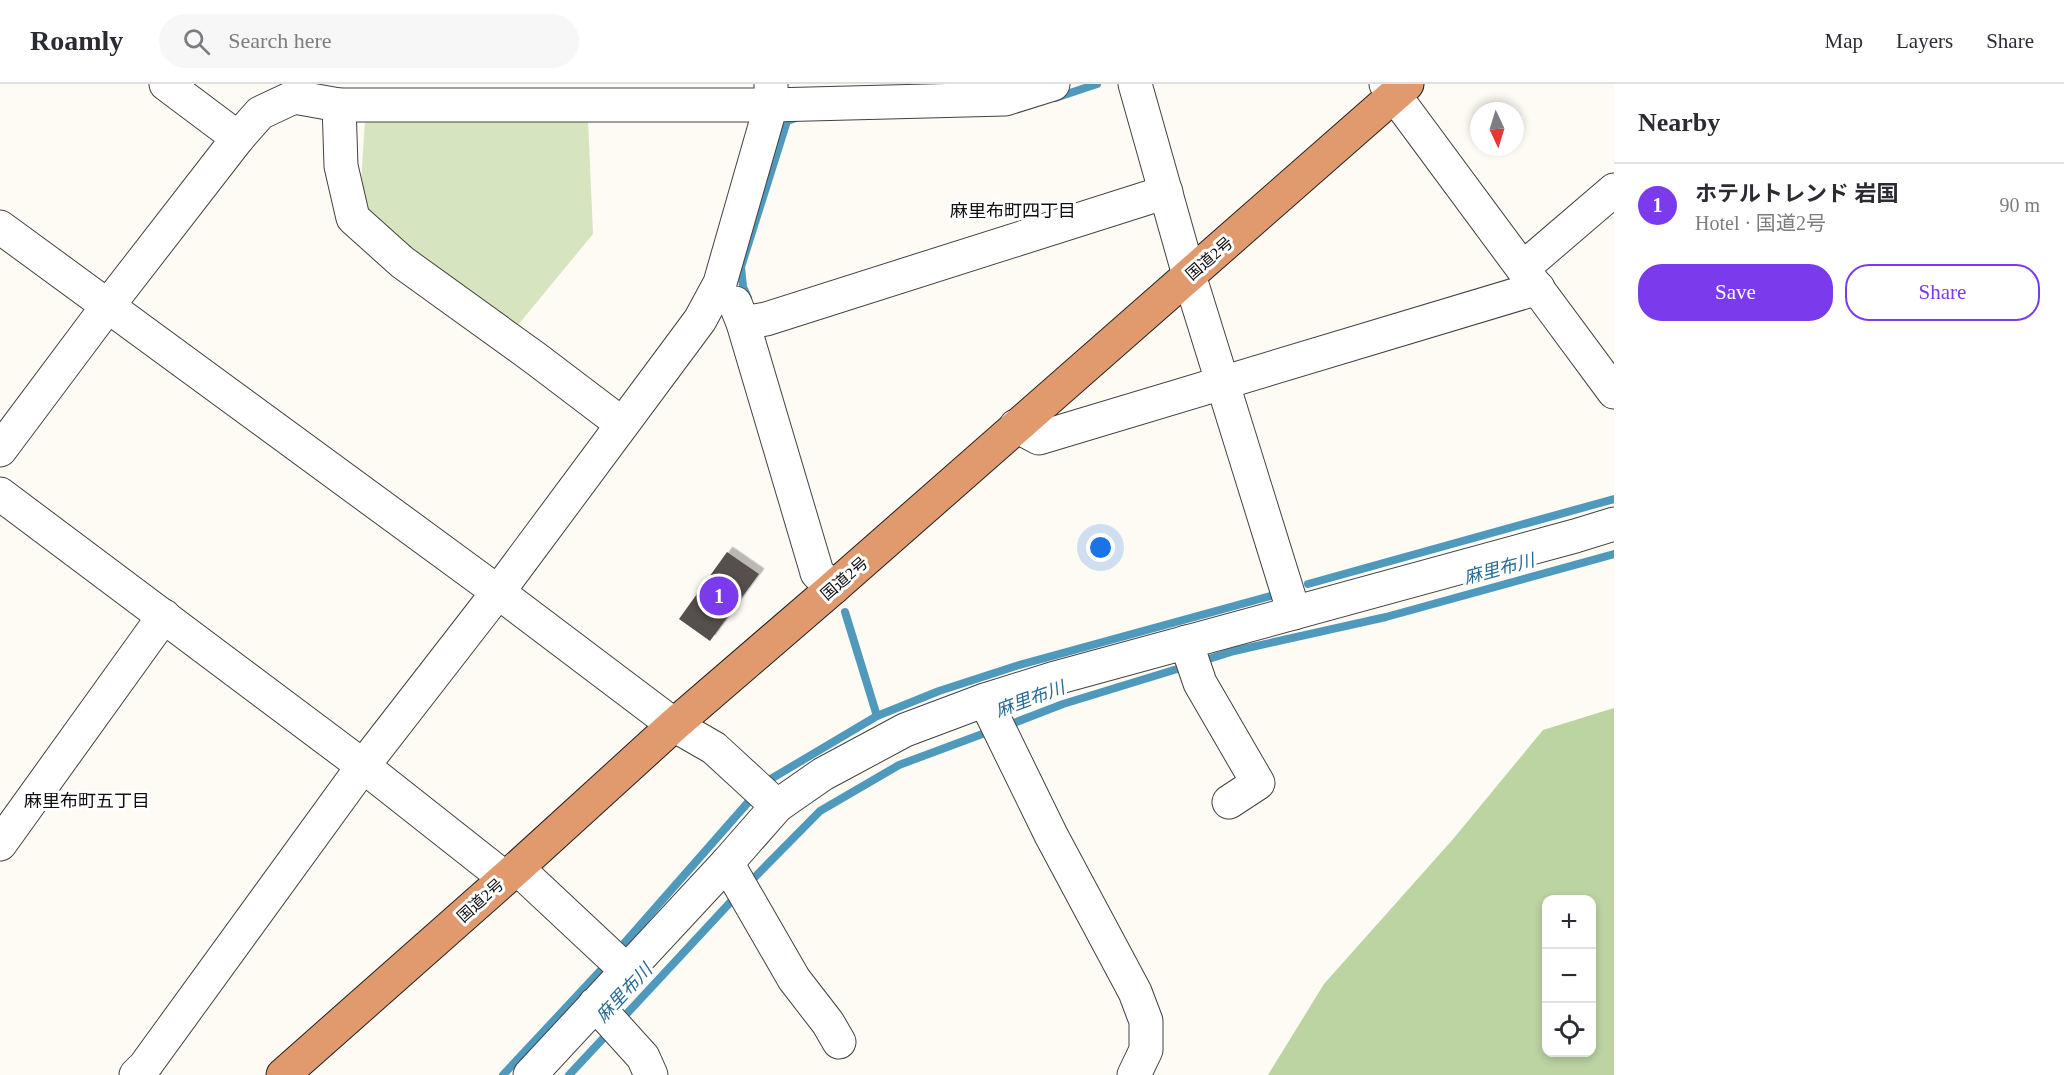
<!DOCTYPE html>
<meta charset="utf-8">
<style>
:root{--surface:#fff;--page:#f7f7f7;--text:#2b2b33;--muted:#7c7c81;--line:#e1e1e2;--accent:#7c3aed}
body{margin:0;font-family:"Times New Roman","Noto Sans JP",serif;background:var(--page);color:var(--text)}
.controls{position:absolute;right:18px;bottom:18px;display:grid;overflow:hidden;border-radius:12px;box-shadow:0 3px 9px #0003}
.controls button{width:54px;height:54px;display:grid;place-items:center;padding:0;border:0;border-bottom:2px solid var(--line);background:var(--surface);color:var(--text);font:30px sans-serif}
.compass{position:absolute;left:1470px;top:18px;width:54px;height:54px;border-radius:50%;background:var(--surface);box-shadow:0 3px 9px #0003;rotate:176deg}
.you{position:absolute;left:1101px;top:464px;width:21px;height:21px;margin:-15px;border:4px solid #fff;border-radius:50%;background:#1a73e8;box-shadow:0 0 0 9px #1a73e833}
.badge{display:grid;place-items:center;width:39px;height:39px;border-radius:50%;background:var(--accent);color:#fff;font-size:20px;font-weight:700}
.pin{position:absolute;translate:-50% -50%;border:3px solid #fff;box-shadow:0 2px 6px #0006}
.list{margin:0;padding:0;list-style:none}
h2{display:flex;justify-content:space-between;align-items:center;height:78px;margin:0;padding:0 24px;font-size:26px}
h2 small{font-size:20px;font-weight:400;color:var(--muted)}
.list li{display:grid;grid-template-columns:39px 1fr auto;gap:18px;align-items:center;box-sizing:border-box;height:84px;padding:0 24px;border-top:2px solid var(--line)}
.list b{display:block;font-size:22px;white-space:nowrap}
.list p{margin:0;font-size:20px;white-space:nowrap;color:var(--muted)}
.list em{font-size:20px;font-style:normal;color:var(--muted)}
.actions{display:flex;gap:12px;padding:18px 24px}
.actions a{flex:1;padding:14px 0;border:2px solid var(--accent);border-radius:24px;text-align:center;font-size:21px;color:var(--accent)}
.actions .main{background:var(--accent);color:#fff}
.icon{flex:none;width:33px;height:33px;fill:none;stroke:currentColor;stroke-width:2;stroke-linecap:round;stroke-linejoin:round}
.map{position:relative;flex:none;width:1614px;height:991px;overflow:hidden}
header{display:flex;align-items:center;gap:36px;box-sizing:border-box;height:84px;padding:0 30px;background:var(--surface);border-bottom:2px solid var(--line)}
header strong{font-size:28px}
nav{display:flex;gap:33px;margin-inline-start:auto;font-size:21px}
.search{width:420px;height:54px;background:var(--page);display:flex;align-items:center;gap:15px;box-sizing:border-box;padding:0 21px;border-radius:33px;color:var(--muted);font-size:22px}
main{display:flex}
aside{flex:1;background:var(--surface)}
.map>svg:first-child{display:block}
.green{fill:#d6e4c0}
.forest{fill:#bcd3a2;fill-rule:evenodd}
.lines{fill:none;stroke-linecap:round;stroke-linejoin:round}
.stream{stroke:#4f99bc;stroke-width:8}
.building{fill:#57504d;filter:url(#shadow)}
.minor-casing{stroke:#424242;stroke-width:35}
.highway-casing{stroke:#202020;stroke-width:35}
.minor{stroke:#fff;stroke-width:33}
.highway{stroke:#e19a6d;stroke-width:33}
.labels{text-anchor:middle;stroke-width:6;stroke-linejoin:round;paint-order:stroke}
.street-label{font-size:16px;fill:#0f0f0f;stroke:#fff}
.neighbourhood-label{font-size:18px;fill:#0f0f0f;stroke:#fff}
.water-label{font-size:18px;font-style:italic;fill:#286b92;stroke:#fff}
</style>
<header>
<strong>Roamly</strong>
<div class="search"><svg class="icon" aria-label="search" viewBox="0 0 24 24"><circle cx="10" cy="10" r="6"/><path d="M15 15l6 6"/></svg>Search here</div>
<nav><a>Map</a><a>Layers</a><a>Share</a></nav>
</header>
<main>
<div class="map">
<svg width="1614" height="991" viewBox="0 0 1614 991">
<defs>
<filter id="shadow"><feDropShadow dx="5.5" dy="-5.5" stdDeviation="0" flood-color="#0004"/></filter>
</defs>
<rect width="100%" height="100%" fill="#fdfbf3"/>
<!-- green -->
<path class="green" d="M365,36l52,2 171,-2 5,114 -75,91 -159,-110z"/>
<!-- forest -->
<path class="forest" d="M1614,624v367h-346l56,-91 130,-146 89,-108zM1546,816h46v152h-46z"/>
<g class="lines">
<!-- stream -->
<g class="stream">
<path d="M1055,14l42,-14"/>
<path d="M748,214l-5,-11 -2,-20 46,-146 9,-3"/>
<path d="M1308,500l306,-85"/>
<path d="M845,528l32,104"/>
<path d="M1199,578l35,-11 152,-34 228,-63"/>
<path d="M1006,642l57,-22 124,-38"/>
<path d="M769,696l108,-64 62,-25 77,-25 258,-71"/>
<path d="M747,801l73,-74 79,-46 94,-35"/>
<path d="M621,863l130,-148"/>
<path d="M620,937l118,-127"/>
<path d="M503,991l99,-106"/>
<path d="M569,991l42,-45"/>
</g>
</g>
<!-- building -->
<path class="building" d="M727,468l32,22 -49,67 -31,-22z"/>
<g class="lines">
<defs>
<g id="minor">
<path d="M166,0l72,54"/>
<path d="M1135,0l54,191 105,338"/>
<path d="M1386,0l228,308"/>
<path d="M339,21l2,61 12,52 49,44 133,96 87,66"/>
<path d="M0,143l498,365 176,133 40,23 63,58"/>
<path d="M1523,184l91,-78"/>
<path d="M735,219l8,20 73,246 1,4 16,15"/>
<path d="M743,239l23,-4 400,-127"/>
<path d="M1016,342l23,12 499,-150"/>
<path d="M0,366l107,-143 131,-169 22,-25 34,-16 45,8h432l234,-6 48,-15"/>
<path d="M0,410l363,272 142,112"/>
<path d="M1186,558l14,41 58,100 -29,19"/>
<path d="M985,616l66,135 84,157 11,29v29l-12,25"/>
<path d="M0,760l164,-228"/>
<path d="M727,779l67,116 34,44 11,19"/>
<path d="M517,784l109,102"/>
<path d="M595,920l48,53 8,18"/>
<path d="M136,991l9,-9 218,-300 135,-174 202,-272 20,-37 51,-178v-20"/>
<path d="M530,991l197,-212 50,-57 46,-32 82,-44 80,-30 67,-21 523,-143 39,-12"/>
</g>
<path id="highway" d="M283,991l234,-207 157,-143 159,-137 574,-504"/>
</defs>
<!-- minor casing -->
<use href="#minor" class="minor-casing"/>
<!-- highway casing -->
<use href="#highway" class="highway-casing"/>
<!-- minor -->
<use href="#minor" class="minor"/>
<!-- highway -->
<use href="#highway" class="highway"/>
</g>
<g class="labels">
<!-- street labels -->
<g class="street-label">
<text transform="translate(1209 174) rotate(-41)" y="6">国道2号</text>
<text transform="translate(844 494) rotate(-41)" y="6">国道2号</text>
<text transform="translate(480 816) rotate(-42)" y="6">国道2号</text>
</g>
<!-- neighbourhood labels -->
<g class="neighbourhood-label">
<text x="1013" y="133">麻里布町四丁目</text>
<text x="87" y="723">麻里布町五丁目</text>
</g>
<!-- water labels -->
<g class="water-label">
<text transform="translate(1499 485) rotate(-15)" y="6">麻里布川</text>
<text transform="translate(1030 615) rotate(-20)" y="6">麻里布川</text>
<text transform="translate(624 909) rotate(-47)" y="6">麻里布川</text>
</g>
</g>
</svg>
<div class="controls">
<button>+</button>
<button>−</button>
<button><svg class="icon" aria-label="locate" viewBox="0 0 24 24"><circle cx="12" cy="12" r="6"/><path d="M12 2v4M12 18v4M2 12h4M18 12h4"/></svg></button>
</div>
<svg class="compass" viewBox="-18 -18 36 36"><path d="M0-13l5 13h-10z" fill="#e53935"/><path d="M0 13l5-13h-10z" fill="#7c7c81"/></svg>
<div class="you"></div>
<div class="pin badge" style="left:719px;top:512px">1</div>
</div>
<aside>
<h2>Nearby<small></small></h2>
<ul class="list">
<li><span class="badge">1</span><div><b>ホテルトレンド 岩国</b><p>Hotel · 国道2号</p></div><em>90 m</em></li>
</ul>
<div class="actions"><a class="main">Save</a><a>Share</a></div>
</aside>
</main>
